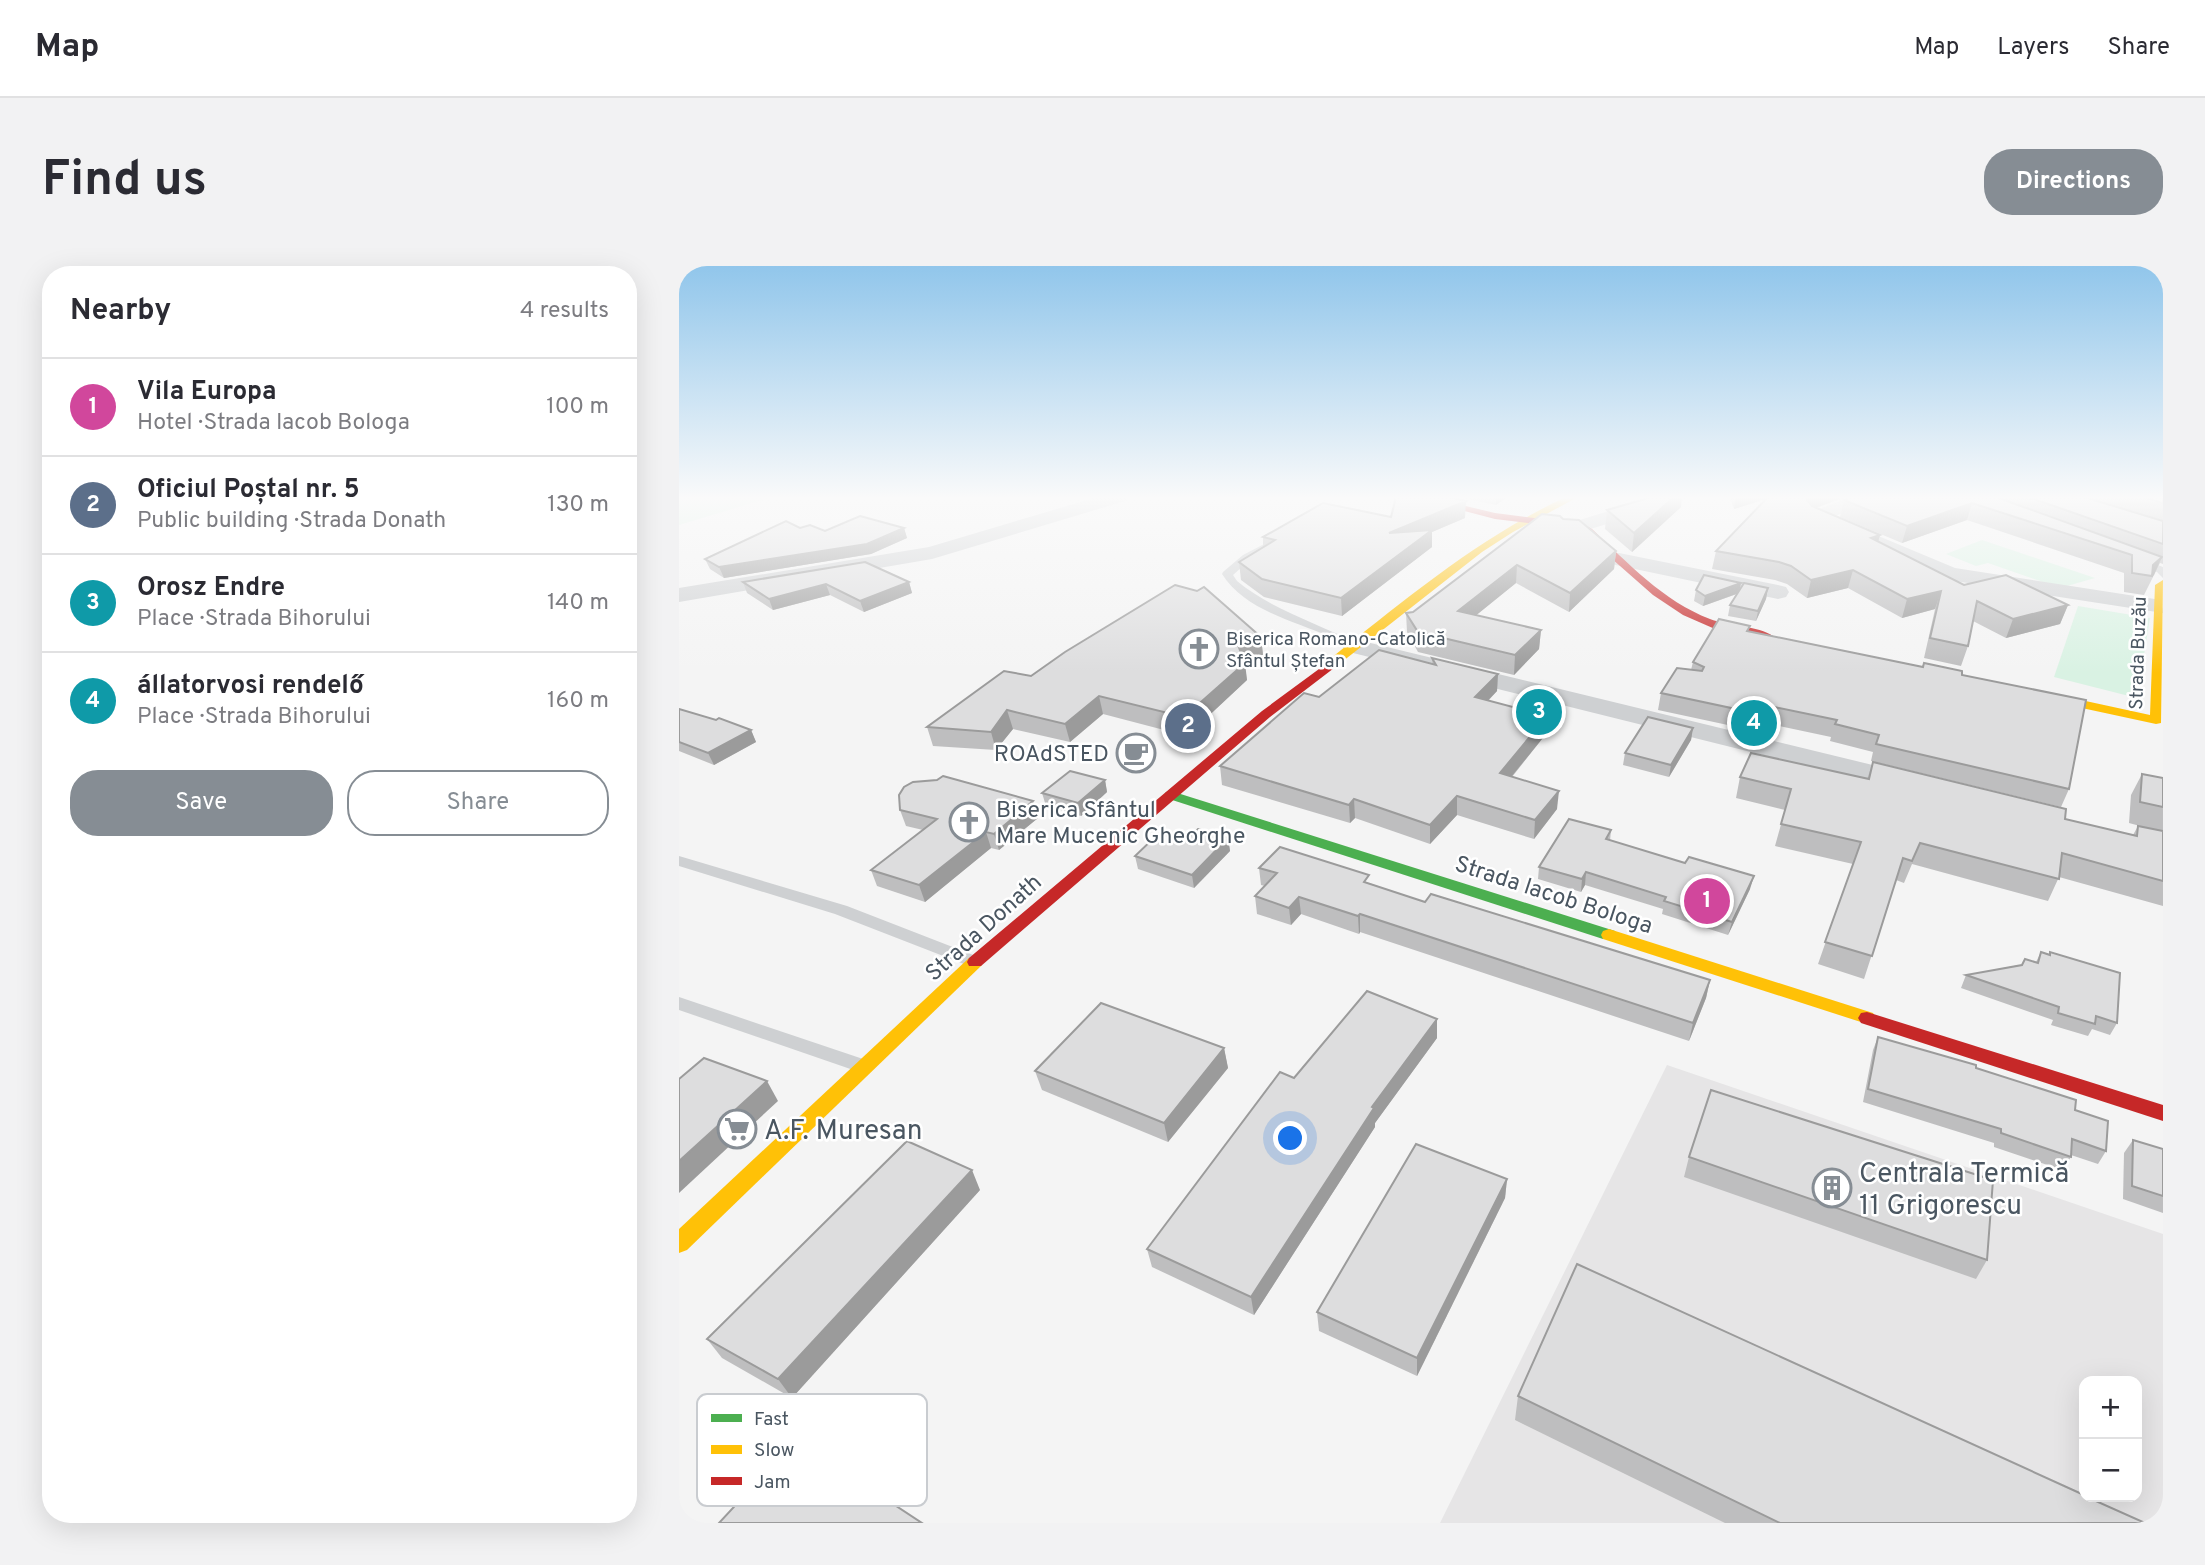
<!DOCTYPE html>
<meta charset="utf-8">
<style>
:root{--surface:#fff;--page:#f2f2f3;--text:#2b2b33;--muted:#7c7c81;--line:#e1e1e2;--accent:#868d94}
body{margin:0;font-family:Overpass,sans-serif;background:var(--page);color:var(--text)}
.controls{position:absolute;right:21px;bottom:21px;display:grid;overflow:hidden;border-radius:14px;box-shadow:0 7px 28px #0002}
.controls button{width:63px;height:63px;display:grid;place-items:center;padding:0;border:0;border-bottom:2px solid var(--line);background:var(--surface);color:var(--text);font:35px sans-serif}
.you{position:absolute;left:612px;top:873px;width:24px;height:24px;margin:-18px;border:5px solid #fff;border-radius:50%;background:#1a73e8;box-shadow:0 0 0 10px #1a73e833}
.badge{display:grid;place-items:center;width:46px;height:46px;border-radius:50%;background:var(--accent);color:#fff;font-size:23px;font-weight:700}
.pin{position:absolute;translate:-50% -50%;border:4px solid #fff;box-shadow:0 2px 7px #0006}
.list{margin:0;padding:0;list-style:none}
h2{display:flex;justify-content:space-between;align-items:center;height:91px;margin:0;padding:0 28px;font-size:30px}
h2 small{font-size:23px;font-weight:400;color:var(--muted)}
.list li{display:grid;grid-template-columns:46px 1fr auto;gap:21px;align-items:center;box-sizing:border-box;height:98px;padding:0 28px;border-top:2px solid var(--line)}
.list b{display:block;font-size:26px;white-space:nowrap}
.list p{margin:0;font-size:23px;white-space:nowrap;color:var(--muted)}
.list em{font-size:23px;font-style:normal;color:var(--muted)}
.actions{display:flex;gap:14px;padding:21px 28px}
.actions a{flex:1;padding:16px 0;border:2px solid var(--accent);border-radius:28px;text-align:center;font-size:24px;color:var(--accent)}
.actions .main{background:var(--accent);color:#fff}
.map{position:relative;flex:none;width:1484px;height:1257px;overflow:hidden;border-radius:28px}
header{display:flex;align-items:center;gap:42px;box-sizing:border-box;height:98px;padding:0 35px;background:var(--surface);border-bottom:2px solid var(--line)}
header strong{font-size:33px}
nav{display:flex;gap:38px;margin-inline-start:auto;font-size:24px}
.intro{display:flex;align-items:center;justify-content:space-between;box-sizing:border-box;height:168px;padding:0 42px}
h1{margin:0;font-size:49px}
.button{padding:18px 32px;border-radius:28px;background:var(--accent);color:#fff;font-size:24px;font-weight:700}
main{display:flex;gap:42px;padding:0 42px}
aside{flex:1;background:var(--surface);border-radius:28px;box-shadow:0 7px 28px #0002}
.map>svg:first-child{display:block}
.education{fill:#e6e5e6;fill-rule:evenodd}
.green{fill:#d9f2e3}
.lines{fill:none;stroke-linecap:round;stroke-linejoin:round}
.lane{fill:#ced0d2;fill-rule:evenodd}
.street{fill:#ced0d2;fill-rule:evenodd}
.fast{fill:#4caf50;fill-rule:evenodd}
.slow{fill:#ffc107;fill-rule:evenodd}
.jam{fill:#c62828;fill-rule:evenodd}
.wall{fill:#bebebf}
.shaded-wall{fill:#9b9b9b}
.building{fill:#ddddde;stroke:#9b9b9b;stroke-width:2}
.labels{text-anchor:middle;stroke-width:5;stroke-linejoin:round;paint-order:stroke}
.far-poi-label{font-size:19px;fill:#4a5661;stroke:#fff;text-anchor:start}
.far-street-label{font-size:19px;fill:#4a5661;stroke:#fff}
.poi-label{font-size:23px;fill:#4a5661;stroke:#fff;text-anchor:end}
.street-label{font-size:23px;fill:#4a5661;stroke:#fff}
.near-poi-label{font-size:28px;fill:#4a5661;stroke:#fff;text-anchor:start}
.key{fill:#fff;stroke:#c9ccd0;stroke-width:2}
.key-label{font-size:19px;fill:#4a5661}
</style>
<header>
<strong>Map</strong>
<nav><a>Map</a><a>Layers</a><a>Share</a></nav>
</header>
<div class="intro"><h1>Find us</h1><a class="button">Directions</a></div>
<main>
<aside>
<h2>Nearby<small>4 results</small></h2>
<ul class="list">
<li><span class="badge" style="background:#d1479c">1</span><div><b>Vila Europa</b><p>Hotel · Strada Iacob Bologa</p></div><em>100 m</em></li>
<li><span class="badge" style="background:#5c6f8a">2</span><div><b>Oficiul Poștal nr. 5</b><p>Public building · Strada Donath</p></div><em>130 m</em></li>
<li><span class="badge" style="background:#0f9aa8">3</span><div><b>Orosz Endre</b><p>Place · Strada Bihorului</p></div><em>140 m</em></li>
<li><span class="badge" style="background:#0f9aa8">4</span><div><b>állatorvosi rendelő</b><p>Place · Strada Bihorului</p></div><em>160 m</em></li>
</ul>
<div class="actions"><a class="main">Save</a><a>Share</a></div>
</aside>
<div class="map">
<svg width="1484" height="1257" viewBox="0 0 1484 1257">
<rect width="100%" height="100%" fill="#f4f4f4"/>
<!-- education -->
<path class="education" d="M988,799l496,169v289h-723zM1405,1115h53v116h-53z"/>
<!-- green -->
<g class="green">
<path d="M0,231h93l-93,28z"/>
<path d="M1303,274l113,38 -35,10 -72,-25 -12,3 -30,-12z"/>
<path d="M1399,340l72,12 -13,80 -83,-21z"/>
</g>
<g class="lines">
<!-- lane -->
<g class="lane">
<path d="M589,276l8,2 -25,15 -18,16 4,6c35,29 81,42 121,63v4c-11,2 -19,-7 -29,-12 -37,-15 -85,-27 -107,-62l1,-2 20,-17z"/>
<path d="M1461,292l23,9v11l-6,-6 -21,-9v-4z"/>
<path d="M0,590l168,50 134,52 2,4 -2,4h-12l-134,-52 -156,-48z"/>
<path d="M0,731l190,64 2,5 -2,5 -7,2 -183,-63z"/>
</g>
<!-- street -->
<g class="street">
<path d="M418,231h30l-2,4 -193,58 -253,43v-14l250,-41z"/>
<path d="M976,231h30l-2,4 -96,29h-14l-3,-4 3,-4z"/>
<path d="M1164,234l10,6 -3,4 -17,7 122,51 206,32 2,13 -221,-34 -133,-58 -3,-4 3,-4z"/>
<path d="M940,287l159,32 8,2 3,5 -3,5 -8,2 -167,-35 -3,-5 3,-5z"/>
<path d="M675,373l568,138 5,6 -5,6 -10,3 -567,-141 -3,-5 3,-5z"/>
</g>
<!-- fast -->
<path class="fast" d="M492,525l444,140 2,4 -2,4h-12l-437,-141 -2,-3 2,-3z"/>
<!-- slow -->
<g class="slow">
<path d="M887,231h12l-65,35 -31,20 -144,113h-8v-6c75,-59 148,-121 236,-162z"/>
<path d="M1484,314l-2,143 -5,1 -125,-27v-6l4,-1 115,25 5,-130z"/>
<path d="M930,663l264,84 3,5 -3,5 -6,1 -264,-85 -2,-4 2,-4z"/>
<path d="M296,690l6,2 2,4 -2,4 -294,284 -8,3v-24l290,-271z"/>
</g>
<!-- jam -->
<g class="jam">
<path d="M732,231h17l67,16 88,11 9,5c36,34 71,72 118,90 17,7 49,7 63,17l-6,3 -52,-10 -32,-14 -30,-20 -75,-66 -83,-10z"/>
<path d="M655,392l6,4 -2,3 -68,52 -289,249h-12l-2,-4 2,-4 293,-247z"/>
<path d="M1188,746l296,93v16l-302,-98 -3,-5 3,-5z"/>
</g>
</g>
<!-- wall -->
<g class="wall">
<path d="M781,231h47l-11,8z"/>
<path d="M1051,231h433v67l-3,-1 -16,32 -20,-3v-19l-157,-53 -65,23 -62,-26 4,-17 2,-1 -2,-1 -28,10 64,27 -2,7 86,43 104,20 -8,19 -54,14 -33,-17 -5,25 -7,20 -37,-8 11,-49 -33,9 -54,-30 -41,10 -20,-14 -12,-4 -63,-11 4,-18 51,-52 -33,10z"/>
<path d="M1002,241l-49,45 -27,-23 2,-19z"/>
<path d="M712,251l74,1 -33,14v15l-90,69 -78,-19 -23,-17 -2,-18 24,-15v-10z"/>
<path d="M884,253l53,32 -2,18 -45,43 -53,-29 -40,32 65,15 -2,19 -25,26 -96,-23 -11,-20 -1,-19 7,-1z"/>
<path d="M121,262l25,3 79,-3 3,10 -36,16 -147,24 -14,-9 -5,-10z"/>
<path d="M64,316h166l3,11 -48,19 -34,-17 -57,15 -26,-17z"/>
<path d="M1062,317l-1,7 28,-2 -2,11 -10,22 -28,-5 2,-11 7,-11 -34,12 -9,-5 2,-11z"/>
<path d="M1071,360l-2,5 214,44 107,114 -8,18 -190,-46 2,-9 -43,-11 1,-4 -61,-13 -5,9 -107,-23 3,-17 30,-23 2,-8z"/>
<path d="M582,371l2,18 -20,2 4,23 -60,56 -84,-22 -33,28 -57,-13 -17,21 -63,-4 -6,-19z"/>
<path d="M753,392l66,16 -1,17 -9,10 58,33 -34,43 45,32 -23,30 -77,-24 -27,29 -75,-26 -5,5 -128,-38 -2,-19 99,-69 113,-33z"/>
<path d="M0,443l72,21 5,12 -42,23 -35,-14z"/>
<path d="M1014,462l-2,12 -22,37 -46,-12 2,-12z"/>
<path d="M1194,496l192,57 68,16 5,-9 13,3 -22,-6 2,-28 11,-21 21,4v128l-104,-29 -11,24 -136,-37 -8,19 -8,-3 -32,99 -46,-15 35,-100 -78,-18 10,-36 -49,-12 4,-21 127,2z"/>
<path d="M426,514l2,12 -26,24 -35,-10 -4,-13z"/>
<path d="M221,544l138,8 -39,32 -8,-2 -66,54 -48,-16 -6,-16 52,-40 -17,-4z"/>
<path d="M932,564l-1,11 140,48 -22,46 -66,-21 1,-5 -78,-24 -4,7 -43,-13 1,-12z"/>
<path d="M549,572l2,13 -36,37 -56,-19 -3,-13 52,-17z"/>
<path d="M580,602l110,15 56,19 285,78 -4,18 -17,43 -329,-109 -1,2 -58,-20 -10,11 -34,-11 -2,-18 10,-10 -4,-1z"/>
<path d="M1362,686l8,2 1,-2 67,71 -7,12 -18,-6 -4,7 -37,-11 2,-5 -92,-32 5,-13 70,-13z"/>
<path d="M758,753v19l-62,85v4l-121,188 -102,-48 -5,-18 147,-171z"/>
<path d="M1199,771l98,31 99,42 31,41 -8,13 -27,-9v2l-9,13 -68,-23v-4l-131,-41 10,-52z"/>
<path d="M545,782l4,20 -60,74 -126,-52 -7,-19z"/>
<path d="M1454,874l30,9v64l-40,-14 1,-46z"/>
<path d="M1010,891l298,103 -11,19 -292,-102z"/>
<path d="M828,913l-2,19 -88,178 -98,-45 -2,-19z"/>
<path d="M301,924l-188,208 -70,-40 -15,-19z"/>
<path d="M839,1130l627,127h-420l-210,-103z"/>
</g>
<!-- shaded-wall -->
<g class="shaded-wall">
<path d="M817,231h11l-11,8z"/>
<path d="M995,231h8l-1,10 -49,45 2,-19z"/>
<path d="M1057,231h35l-37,12z"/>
<path d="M1130,231h35l-37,14v-11z"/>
<path d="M787,235l-1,17 -33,14v15l-90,69 -1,-18 48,-65z"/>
<path d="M1293,237l-5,17 -65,23 5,-17z"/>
<path d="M225,262l3,10 -36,16 -147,24 -5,-11z"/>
<path d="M1201,269l-5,18 -4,-15z"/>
<path d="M937,285l-2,18 -45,43 1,-19z"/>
<path d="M1483,291l-8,18 -2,2 1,-12z"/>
<path d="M838,299l-1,18 -58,47v-19z"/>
<path d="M1174,304l-5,18 -41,10 4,-18z"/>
<path d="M230,316l3,11 -48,19 -4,-11z"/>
<path d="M1062,317l-2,10 -36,13 2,-10z"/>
<path d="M147,318l4,11 -57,15 -4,-11z"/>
<path d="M1089,322l-2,11 -10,22 2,-10z"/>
<path d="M1262,325l-6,18 -33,9 5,-19z"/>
<path d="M1389,339l-8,19 -54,14 7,-19z"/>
<path d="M862,364l-2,19 -25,26 1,-20z"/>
<path d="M582,371l2,18 -25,3 -2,-18z"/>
<path d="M566,397l2,17 -60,56 -3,-19z"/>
<path d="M819,408l-1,17 -23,24 1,-18z"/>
<path d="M420,430l4,18 -33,28 -5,-18z"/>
<path d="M1095,441l-4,17 -5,9 4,-17z"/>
<path d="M328,444l6,19 -17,21 -5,-18z"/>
<path d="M868,450l-1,18 -47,58 1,-19z"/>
<path d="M1014,462l-2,12 -22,37 2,-12z"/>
<path d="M72,464l5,12 -42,23 -6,-12z"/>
<path d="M426,514l2,12 -26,24 -3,-13z"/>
<path d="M880,525l-2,18 -23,30 1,-19z"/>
<path d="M778,530v19l-27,29v-19z"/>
<path d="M675,533l1,19 -5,5 -1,-18z"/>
<path d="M354,535l5,17 -39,32 -5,-16z"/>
<path d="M307,566l5,16 -66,54 -6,-17z"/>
<path d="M549,572l2,13 -36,37 -2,-13z"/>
<path d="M907,606l-1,13 -4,7 1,-13z"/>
<path d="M1075,610l-4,13 -22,46 4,-13z"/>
<path d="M620,631l2,17 -10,11 -2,-17z"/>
<path d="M681,648v18l-1,2 -1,-18z"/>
<path d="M1031,714l-4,18 -17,43 4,-18z"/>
<path d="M758,753v19l-62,85v4l-121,188 -3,-18 121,-190z"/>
<path d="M545,782l4,20 -60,74 -4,-19z"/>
<path d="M88,815l11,20 -99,92v-32z"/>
<path d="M293,904l8,20 -188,208 -14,-19z"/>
<path d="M828,913l-2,19 -88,178v-18z"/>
</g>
<!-- building -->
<g class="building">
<path d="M717,231h52l18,4 -77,32 43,-3 -91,68 -79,-19 -23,-17 36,-22 -12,-3 60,-34 68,14z"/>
<path d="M973,231h22l-40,36 -27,-23z"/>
<path d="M1089,231h41l-2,3 5,6 68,29 -9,3 93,47 42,-10 62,30 -55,14 -36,-18 -9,45 -38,-8 11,-47 -34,8 -54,-29 -42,10 -20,-14 -12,-4 -63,-11z"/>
<path d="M1170,231h147l166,60 -9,8 -1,11 -20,-3v-18l-160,-52 -65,23 -63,-26z"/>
<path d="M1349,231h56l79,24v23z"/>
<path d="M1464,231h20v6z"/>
<path d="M863,248l18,2 3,3 16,1 37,31 -46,42 -53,-28 -59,46 83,19 -26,25 -97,-23 -12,-19 7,-1z"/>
<path d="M181,250l44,12 -37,16 -148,23 -14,-8 81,-38 14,7 10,-3 15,6z"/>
<path d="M186,296l44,20 -49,19 -34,-17 -57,15 -26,-17z"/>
<path d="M1025,309l37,8 -36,13 -9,-6z"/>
<path d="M1065,317l24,5 -10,23 -28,-6z"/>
<path d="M496,319l22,6 7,-4 57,50 -25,3 9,23 -61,54 -85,-21 -34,28 -58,-14 -16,22 -64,-5 77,-56 27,5 34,-24z"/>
<path d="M1040,353l31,7 -3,5 176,36 1,-4 38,8v4l124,25 -17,89 -193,-45 3,-9 -44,-11 2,-4 -63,-13 -5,9 -108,-23 16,-25 25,3 2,-4 -11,-5z"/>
<path d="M700,384l57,15 -4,-7 66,16 -23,23 72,19 -47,57 59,18 -24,29 -78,-24 -27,29 -76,-26 -5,6 -129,-39 84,-73 15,4z"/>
<path d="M0,443l37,11 3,-2 32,12 -43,23 -29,-11z"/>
<path d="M969,451l45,11 -22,37 -46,-12z"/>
<path d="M1072,487l118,26 4,-17 193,47 -1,10 72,17 1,-10 25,5v50l-101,-28 -3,26 -139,-36 -8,18 -9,-3 -31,98 -47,-14 36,-100 -80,-18 10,-35 -51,-12z"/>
<path d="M391,505l35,9 -27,23 -36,-10z"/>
<path d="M1463,508l21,4v29l-23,-5z"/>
<path d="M264,510l90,25 -39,33 -8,-2 -67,53 -48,-15 66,-51 -37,-9 -1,-15 5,-8 9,-5 24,-2z"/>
<path d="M890,553l42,11 -5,9 79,24 4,-6 65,19 -22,46 -68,-21 2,-4 -80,-25 -4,7 -43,-12z"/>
<path d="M519,563l30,9 -36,37 -57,-19 23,-22 29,5z"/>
<path d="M601,581l89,28 -5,7 61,20 6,-8 279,86 -17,43 -333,-109 -2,2 -59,-19 -10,11 -34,-12 22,-23 -18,-5z"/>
<path d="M1362,686l9,3v-3l70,21 -3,50 -21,-7 -1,8 -37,-11 1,-6 -93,-32 56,-10 3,-6 13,4z"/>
<path d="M688,725l70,28 -65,88 2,1 -123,189 -104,-48 133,-177 14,6z"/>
<path d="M422,737l123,45 -60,75 -129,-52z"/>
<path d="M1199,771l98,28v3l100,32 -1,10 33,11 -2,30 -34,-12 -1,18 -70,-24v-4l-133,-40z"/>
<path d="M25,792l63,23 -88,80v-82z"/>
<path d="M1032,824l282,90 -6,80 -298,-103z"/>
<path d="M1454,874l30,9v47l-31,-10z"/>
<path d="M228,875l65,29 -194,209 -71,-40z"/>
<path d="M737,878l91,35 -90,179 -100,-46z"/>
<path d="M898,998l507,231v2h3l58,26h-365l-262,-127z"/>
<path d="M117,1174l126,83h-203z"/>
</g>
<!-- sky -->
<linearGradient id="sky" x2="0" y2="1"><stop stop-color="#91c6eb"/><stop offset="0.57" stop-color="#fafafa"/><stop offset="1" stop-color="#fafafa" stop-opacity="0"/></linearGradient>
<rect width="1484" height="407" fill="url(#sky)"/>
<!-- icons -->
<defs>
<symbol id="church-ring" viewBox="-11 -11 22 22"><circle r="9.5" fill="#fff" stroke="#868d94" stroke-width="1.5"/><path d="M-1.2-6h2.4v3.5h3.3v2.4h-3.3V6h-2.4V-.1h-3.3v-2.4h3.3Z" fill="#868d94"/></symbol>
<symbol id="cafe-ring" viewBox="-11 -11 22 22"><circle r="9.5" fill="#fff" stroke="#868d94" stroke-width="1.5"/><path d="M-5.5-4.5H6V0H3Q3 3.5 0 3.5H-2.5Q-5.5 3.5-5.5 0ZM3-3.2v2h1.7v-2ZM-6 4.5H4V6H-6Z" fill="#868d94"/></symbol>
<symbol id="supermarket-ring" viewBox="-11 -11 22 22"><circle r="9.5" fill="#fff" stroke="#868d94" stroke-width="1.5"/><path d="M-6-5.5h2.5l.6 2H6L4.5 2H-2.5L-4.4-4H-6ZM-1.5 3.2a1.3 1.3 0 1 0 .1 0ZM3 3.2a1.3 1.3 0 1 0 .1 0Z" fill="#868d94"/></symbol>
<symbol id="building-ring" viewBox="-11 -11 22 22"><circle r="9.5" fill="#fff" stroke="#868d94" stroke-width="1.5"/><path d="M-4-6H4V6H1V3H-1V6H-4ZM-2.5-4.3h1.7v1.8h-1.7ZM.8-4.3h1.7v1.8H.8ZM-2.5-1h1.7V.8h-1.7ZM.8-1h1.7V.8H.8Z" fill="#868d94"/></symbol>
</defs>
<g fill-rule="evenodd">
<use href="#church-ring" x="498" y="361" width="44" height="44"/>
<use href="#cafe-ring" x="435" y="465" width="44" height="44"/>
<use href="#church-ring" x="268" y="534" width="44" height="44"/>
<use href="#supermarket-ring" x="36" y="841" width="44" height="44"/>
<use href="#building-ring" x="1131" y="900" width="44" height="44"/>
</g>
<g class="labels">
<!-- far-poi labels -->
<g class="far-poi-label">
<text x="547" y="379">Biserica Romano-Catolică<tspan x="547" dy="22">Sfântul Ștefan</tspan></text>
</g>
<!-- far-street labels -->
<g class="far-street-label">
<text transform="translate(1458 387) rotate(-88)" y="7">Strada Buzău</text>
</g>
<!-- poi labels -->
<g class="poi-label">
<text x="430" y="495">ROAdSTED</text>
<text x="317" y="551" text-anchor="start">Biserica Sfântul<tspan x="317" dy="26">Mare Mucenic Gheorghe</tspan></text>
</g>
<!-- street labels -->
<g class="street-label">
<text transform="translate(875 628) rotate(18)" y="8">Strada Iacob Bologa</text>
<text transform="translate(304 661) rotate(-42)" y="8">Strada Donath</text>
</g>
<!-- near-poi labels -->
<g class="near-poi-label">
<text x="85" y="873">A.F. Muresan</text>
<text x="1180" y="916">Centrala Termică<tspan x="1180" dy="32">11 Grigorescu</tspan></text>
</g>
</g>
<!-- legend -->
<rect x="18" y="1128" width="230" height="112" rx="10" class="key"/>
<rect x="32" y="1148" width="31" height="8" fill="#4caf50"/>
<rect x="32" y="1179" width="31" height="9" fill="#ffc107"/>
<rect x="32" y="1211" width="31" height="8" fill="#c62828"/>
<g class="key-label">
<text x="75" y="1159">Fast</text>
<text x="75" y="1190">Slow</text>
<text x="75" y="1222">Jam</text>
</g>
</svg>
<div class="controls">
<button>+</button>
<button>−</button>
</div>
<div class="you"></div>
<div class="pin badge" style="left:1028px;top:635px;background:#d1479c">1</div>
<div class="pin badge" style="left:509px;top:460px;background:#5c6f8a">2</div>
<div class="pin badge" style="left:860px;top:446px;background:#0f9aa8">3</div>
<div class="pin badge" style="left:1075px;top:457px;background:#0f9aa8">4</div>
</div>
</main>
